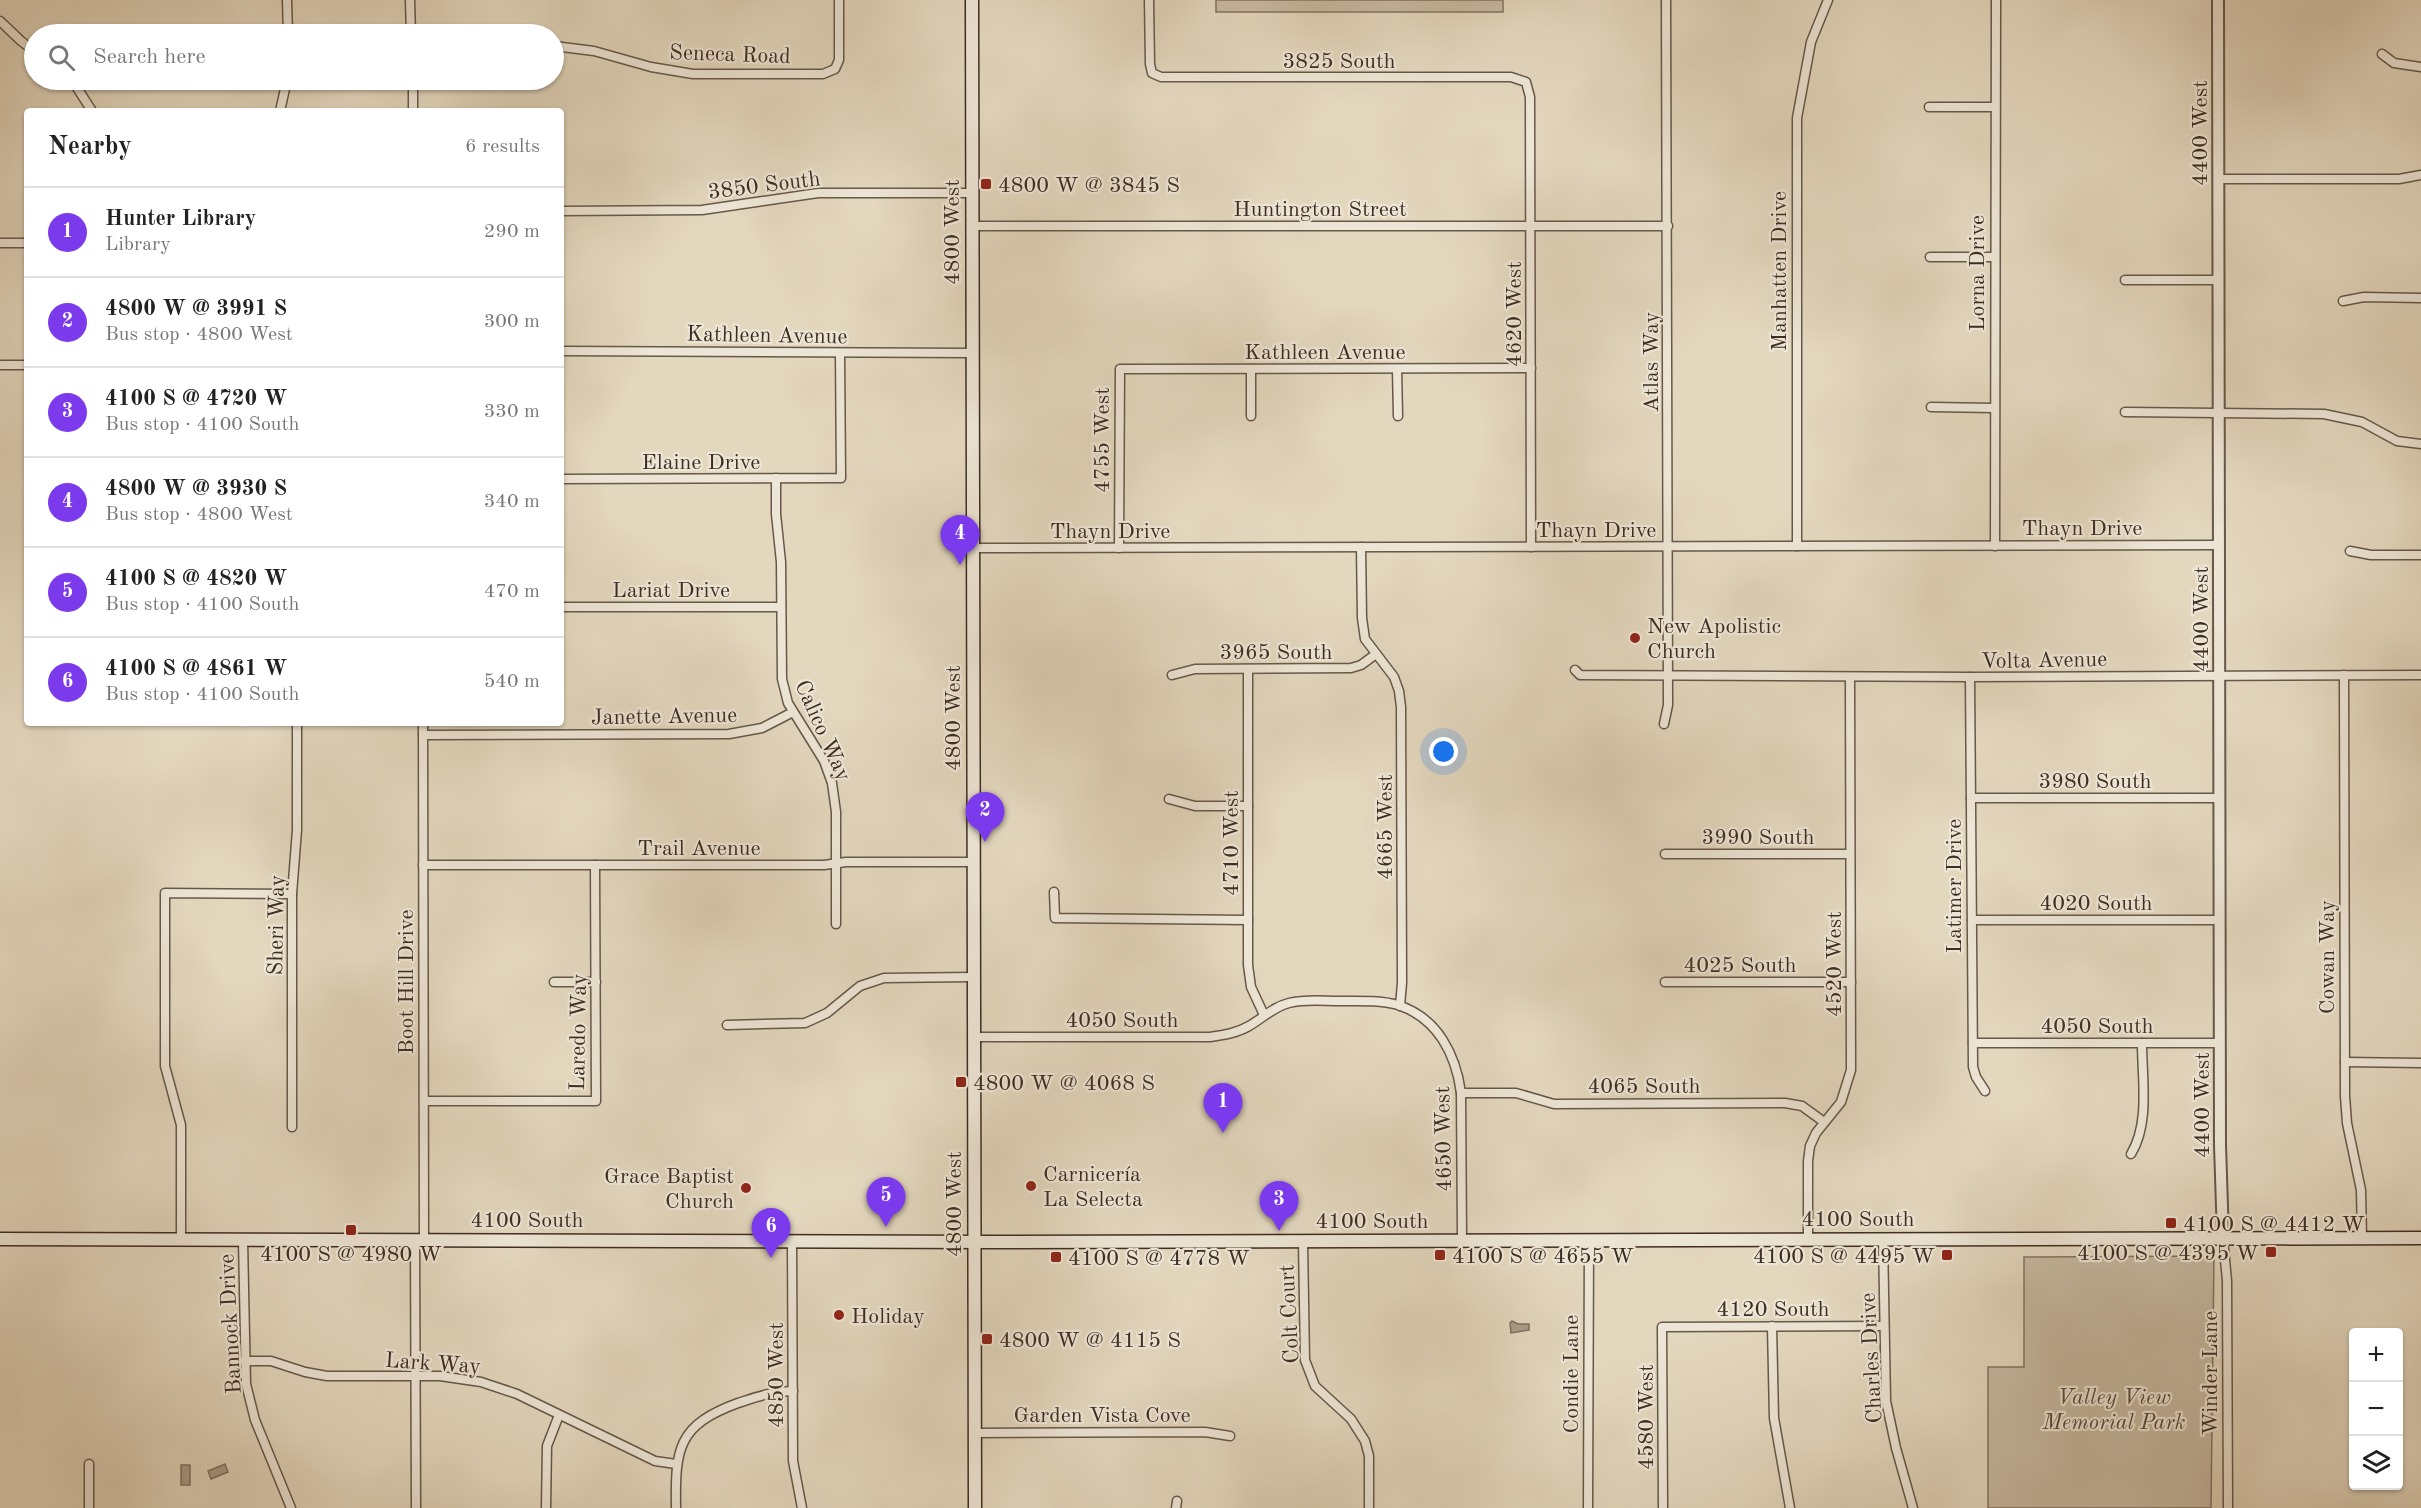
<!DOCTYPE html>
<meta charset="utf-8">
<style>
:root{--surface:#fff;--page:#f2f2f2;--text:#222;--muted:#767676;--line:#e0e0e0;--accent:#7c3aed}
body{margin:0;font-family:"Old Standard TT",serif;background:var(--page);color:var(--text)}
.controls{position:absolute;right:18px;bottom:18px;display:grid;overflow:hidden;border-radius:6px;box-shadow:0 2px 4px #0004}
.controls button{width:54px;height:54px;display:grid;place-items:center;padding:0;border:0;border-bottom:2px solid var(--line);background:var(--surface);color:var(--text);font:30px sans-serif}
.you{position:absolute;left:1444px;top:752px;width:21px;height:21px;margin:-15px;border:4px solid #fff;border-radius:50%;background:#1a73e8;box-shadow:0 0 0 9px #1a73e833}
.badge{display:grid;place-items:center;width:39px;height:39px;border-radius:50%;background:var(--accent);color:#fff;font-size:20px;font-weight:700}
.pin{position:absolute;translate:-50% -50px;filter:drop-shadow(0 2px 3px #0008)}
.pin::after{content:'';position:absolute;top:32px;width:21px;height:18px;background:inherit;clip-path:polygon(0 0,100% 0,50% 100%)}
.list{margin:0;padding:0;list-style:none}
h2{display:flex;justify-content:space-between;align-items:center;height:78px;margin:0;padding:0 24px;font-size:26px}
h2 small{font-size:20px;font-weight:400;color:var(--muted)}
.list li{display:grid;grid-template-columns:39px 1fr auto;gap:18px;align-items:center;box-sizing:border-box;height:90px;padding:0 24px;border-top:2px solid var(--line)}
.list b{display:block;font-size:22px;white-space:nowrap}
.list p{margin:0;font-size:20px;white-space:nowrap;color:var(--muted)}
.list em{font-size:20px;font-style:normal;color:var(--muted)}
.icon{flex:none;width:33px;height:33px;fill:none;stroke:currentColor;stroke-width:2;stroke-linecap:round;stroke-linejoin:round}
.map{position:relative;flex:none;width:2421px;height:1508px;overflow:hidden}
.search{position:absolute;background:var(--surface);box-shadow:0 2px 4px #0004;left:24px;top:24px;width:540px;height:66px;display:flex;align-items:center;gap:15px;box-sizing:border-box;padding:0 21px;border-radius:33px;color:var(--muted);font-size:22px}
.panel{position:absolute;background:var(--surface);box-shadow:0 2px 4px #0004;left:24px;top:108px;width:540px;height:618px;border-radius:6px}
.map>svg:first-child{display:block}
.green{fill:#c7baa3;stroke:#827462;stroke-width:1.5}
.water{fill:#ab9d89;stroke:#7f7060;stroke-width:1.5}
.lines{fill:none;stroke-linecap:round;stroke-linejoin:round}
.minor-casing{stroke:#675849;stroke-width:11}
.tertiary-casing{stroke:#675849;stroke-width:14}
.secondary-casing{stroke:#3e2d22;stroke-width:15}
.minor{stroke:#ede5d5;stroke-width:8}
.tertiary{stroke:#ede5d5;stroke-width:10}
.secondary{stroke:#ede5d5;stroke-width:12}
.poi-dot{fill:#8f2418;stroke:#ede5d5;stroke-width:2}
.labels{text-anchor:middle;stroke-width:4.5;stroke-linejoin:round;paint-order:stroke}
.street-label{font-size:22px;fill:#3e2d22;stroke:#ede5d5}
.poi-label{font-size:22px;fill:#3e2d22;stroke:#ede5d5;text-anchor:start}
.park-label{font-size:22px;font-style:italic;fill:#59493c;stroke:#ede5d5}
</style>
<div class="map">
<svg width="2421" height="1508" viewBox="0 0 2421 1508">
<rect width="100%" height="100%" fill="#e3d7be"/>
<filter id="stains"><feTurbulence type="fractalNoise" baseFrequency=".00333" numOctaves="4"/><feColorMatrix values="0 0 0 0 .2 0 0 0 0 .09 0 0 0 0 .02 0 0 0 .5 -.17"/></filter>
<radialGradient id="worn" r=".72"><stop offset=".6" stop-color="#630" stop-opacity="0"/><stop offset="1" stop-color="#630" stop-opacity=".3"/></radialGradient>
<!-- green -->
<g class="green">
<rect x="1216" y="0" width="287" height="12"/>
<path d="M2214,1256l-3,252h-223v-141h36v-110z"/>
</g>
<!-- water -->
<g class="water">
<path d="M1512,1321l6,3h11v6l-18,3 -1,-10z"/>
<path d="M225,1464l3,8 -17,7 -3,-8z"/>
<rect x="181" y="1465" width="9" height="20"/>
</g>
<g class="lines">
<defs>
<g id="minor">
<path d="M287,0l1,34"/>
<path d="M410,0l1,34"/>
<path d="M1149,0l1,64 2,9 9,4h350l15,5 4,15 1,450"/>
<path d="M0,21l21,20 13,10"/>
<path d="M554,46l40,5 57,16 42,7h130l12,-5 4,-9v-60"/>
<path d="M2382,54l12,9 27,4"/>
<path d="M72,80l20,31"/>
<path d="M413,80v31"/>
<path d="M77,86l9,-6"/>
<path d="M1929,107h65"/>
<path d="M280,111l7,-31"/>
<path d="M2218,179h181l22,-4"/>
<path d="M561,211l141,-1 116,-17h154"/>
<path d="M972,226h696"/>
<path d="M0,243h27"/>
<path d="M1930,257h65"/>
<path d="M2125,280h94"/>
<path d="M2343,301l21,-4 57,1"/>
<path d="M561,351l411,2"/>
<path d="M0,365h27"/>
<path d="M1251,369v47"/>
<path d="M1397,369l1,47"/>
<path d="M1931,407l63,1"/>
<path d="M2125,412l199,2 38,8 35,19 24,3"/>
<path d="M776,478v36l5,48 1,117 6,24 36,58 8,22 4,29v112"/>
<path d="M561,479l280,-1 -1,-125"/>
<path d="M1797,546v-428l14,-76 17,-42"/>
<path d="M1995,546l1,-546"/>
<path d="M1361,547l1,71 3,21 29,38 5,14 2,16 1,276 -2,23"/>
<path d="M973,548l1246,-3"/>
<path d="M1119,548l1,-179 411,-1"/>
<path d="M2350,551l21,4h50"/>
<path d="M561,607h220"/>
<path d="M1248,669v296l3,22 13,28"/>
<path d="M1575,670l5,5 390,2 451,-2"/>
<path d="M1172,675l23,-6 156,-1 10,-3 15,-11"/>
<path d="M2344,675l1,421 2,27 14,67 1,48"/>
<path d="M1970,677l3,390 3,10 9,14"/>
<path d="M423,723l1,517"/>
<path d="M1664,724l4,-19 -2,-705"/>
<path d="M423,735l306,-1 33,-6 31,-16"/>
<path d="M1971,798h249"/>
<path d="M1169,799l26,7h53"/>
<path d="M1665,854h185"/>
<path d="M423,865h401l22,-3h128"/>
<path d="M1054,892l1,26 193,2"/>
<path d="M1972,920h248"/>
<path d="M554,982h42"/>
<path d="M1665,982h186"/>
<path d="M727,1025l78,-2 22,-10 33,-27 24,-8 90,-1"/>
<path d="M974,1037h236c14,-2 27,-4 39,-11 14,-8 24,-19 40,-23 16,-4 34,-2 50,-2 20,0 40,-1 59,4 40,13 58,50 63,88l1,147"/>
<path d="M1973,1043h247"/>
<path d="M2345,1062l76,1"/>
<path d="M1461,1093h55l38,11 231,-1 17,3 22,16"/>
<path d="M424,1101h172l-1,-236"/>
<path d="M292,1127v-233l5,-64v-107"/>
<path d="M2131,1154c19,-31 11,-75 11,-111"/>
<path d="M2223,1238l4,43 1,227"/>
<path d="M1883,1239l3,162 10,47 17,60"/>
<path d="M181,1240v-115l-16,-59v-173l127,1"/>
<path d="M243,1240l3,144 9,36 36,88"/>
<path d="M415,1240l1,268"/>
<path d="M1808,1240v-79l2,-15 6,-13 25,-31 10,-32 -1,-393"/>
<path d="M792,1241l1,220 9,47"/>
<path d="M1303,1241l2,119 10,26 36,33 14,22 4,15v52"/>
<path d="M1772,1326l2,92 16,90"/>
<path d="M244,1361h27l34,11 22,4h113l41,6 36,12 138,67 21,3"/>
<path d="M974,1433l231,-1 25,4"/>
<path d="M89,1464v44"/>
<path d="M546,1508l1,-62 12,-31"/>
<path d="M676,1508c-1,-60 2,-83 62,-105 19,-6 35,-12 55,-12"/>
<path d="M1176,1508l1,-7"/>
<path d="M1588,1508l1,-268"/>
<path d="M1663,1508l-1,-181 222,-1"/>
</g>
<path id="tertiary" d="M2218,0l2,1145 3,93"/>
<g id="secondary">
<path d="M972,0l3,1508"/>
<path d="M0,1239l995,3 1426,-4"/>
</g>
</defs>
<!-- minor casing -->
<use href="#minor" class="minor-casing"/>
<!-- tertiary casing -->
<use href="#tertiary" class="tertiary-casing"/>
<!-- secondary casing -->
<use href="#secondary" class="secondary-casing"/>
<!-- minor -->
<use href="#minor" class="minor"/>
<!-- tertiary -->
<use href="#tertiary" class="tertiary"/>
<!-- secondary -->
<use href="#secondary" class="secondary"/>
</g>
<!-- markers -->
<g class="poi-dot">
<rect x="980" y="178" width="12" height="12" rx="3"/>
<circle cx="1635" cy="638" r="6"/>
<rect x="955" y="1076" width="12" height="12" rx="3"/>
<circle cx="1031" cy="1186" r="6"/>
<circle cx="746" cy="1188" r="6"/>
<rect x="2165" y="1217" width="12" height="12" rx="3"/>
<rect x="345" y="1224" width="12" height="12" rx="3"/>
<rect x="2265" y="1246" width="12" height="12" rx="3"/>
<rect x="1434" y="1249" width="12" height="12" rx="3"/>
<rect x="1941" y="1249" width="12" height="12" rx="3"/>
<rect x="1050" y="1251" width="12" height="12" rx="3"/>
<circle cx="839" cy="1315" r="6"/>
<rect x="981" y="1333" width="12" height="12" rx="3"/>
</g>
<g class="labels">
<!-- street labels -->
<g class="street-label">
<text transform="translate(730 53) rotate(2)" y="8">Seneca Road</text>
<text x="1339" y="68">3825 South</text>
<text transform="translate(2199 133) rotate(-90)" y="8">4400 West</text>
<text transform="translate(764 184) rotate(-7)" y="8">3850 South</text>
<text x="1320" y="216">Huntington Street</text>
<text transform="translate(951 232) rotate(-90)" y="8">4800 West</text>
<text transform="translate(1778 271) rotate(-90)" y="8">Manhatten Drive</text>
<text transform="translate(1976 273) rotate(-90)" y="8">Lorna Drive</text>
<text transform="translate(1513 314) rotate(-90)" y="8">4620 West</text>
<text transform="translate(767 334) rotate(1)" y="8">Kathleen Avenue</text>
<text x="1325" y="359">Kathleen Avenue</text>
<text transform="translate(1650 362) rotate(-90)" y="8">Atlas Way</text>
<text transform="translate(1101 440) rotate(-90)" y="8">4755 West</text>
<text x="701" y="469">Elaine Drive</text>
<text x="2082" y="535">Thayn Drive</text>
<text x="1596" y="537">Thayn Drive</text>
<text x="1110" y="538">Thayn Drive</text>
<text x="671" y="597">Lariat Drive</text>
<text transform="translate(2200 619) rotate(-90)" y="8">4400 West</text>
<text x="1276" y="659">3965 South</text>
<text transform="translate(2044 659) rotate(-1)" y="8">Volta Avenue</text>
<text transform="translate(664 715) rotate(-1)" y="8">Janette Avenue</text>
<text transform="translate(952 718) rotate(-90)" y="8">4800 West</text>
<text transform="translate(824 730) rotate(66)" y="8">Calico Way</text>
<text x="2095" y="788">3980 South</text>
<text transform="translate(1384 827) rotate(-90)" y="8">4665 West</text>
<text x="1758" y="844">3990 South</text>
<text transform="translate(1230 843) rotate(-90)" y="8">4710 West</text>
<text x="699" y="855">Trail Avenue</text>
<text transform="translate(1953 886) rotate(-90)" y="8">Latimer Drive</text>
<text x="2096" y="910">4020 South</text>
<text transform="translate(275 925) rotate(-89)" y="8">Sheri Way</text>
<text transform="translate(2326 957) rotate(-90)" y="8">Cowan Way</text>
<text x="1740" y="972">4025 South</text>
<text transform="translate(1833 964) rotate(-90)" y="8">4520 West</text>
<text transform="translate(405 982) rotate(-90)" y="8">Boot Hill Drive</text>
<text x="1122" y="1027">4050 South</text>
<text x="2097" y="1033">4050 South</text>
<text transform="translate(577 1032) rotate(-89)" y="8">Laredo Way</text>
<text x="1644" y="1093">4065 South</text>
<text transform="translate(2201 1105) rotate(-90)" y="8">4400 West</text>
<text transform="translate(1442 1139) rotate(-91)" y="8">4650 West</text>
<text transform="translate(953 1204) rotate(-90)" y="8">4800 West</text>
<text x="1858" y="1226">4100 South</text>
<text x="527" y="1227">4100 South</text>
<text x="1372" y="1228">4100 South</text>
<text x="1773" y="1316">4120 South</text>
<text transform="translate(1288 1314) rotate(-93)" y="8">Colt Court</text>
<text transform="translate(229 1324) rotate(-93)" y="8">Bannock Drive</text>
<text transform="translate(1870 1358) rotate(-93)" y="8">Charles Drive</text>
<text transform="translate(433 1362) rotate(4)" y="8">Lark Way</text>
<text transform="translate(2209 1373) rotate(-90)" y="8">Winder Lane</text>
<text transform="translate(1570 1374) rotate(-90)" y="8">Condie Lane</text>
<text transform="translate(775 1375) rotate(-90)" y="8">4850 West</text>
<text x="1102" y="1422">Garden Vista Cove</text>
<text transform="translate(1645 1417) rotate(-90)" y="8">4580 West</text>
</g>
<!-- poi labels -->
<g class="poi-label">
<text x="998" y="192">4800 W @ 3845 S</text>
<text x="1647" y="633">New Apolistic<tspan x="1647" dy="25">Church</tspan></text>
<text x="973" y="1090">4800 W @ 4068 S</text>
<text x="1043" y="1181">Carnicería<tspan x="1043" dy="25">La Selecta</tspan></text>
<text x="734" y="1183" text-anchor="end">Grace Baptist<tspan x="734" dy="25">Church</tspan></text>
<text x="2183" y="1231">4100 S @ 4412 W</text>
<text x="2259" y="1260" text-anchor="end">4100 S @ 4395 W</text>
<text x="351" y="1261" text-anchor="middle">4100 S @ 4980 W</text>
<text x="1452" y="1263">4100 S @ 4655 W</text>
<text x="1935" y="1263" text-anchor="end">4100 S @ 4495 W</text>
<text x="1068" y="1265">4100 S @ 4778 W</text>
<text x="851" y="1323">Holiday</text>
<text x="999" y="1347">4800 W @ 4115 S</text>
</g>
<!-- park labels -->
<g class="park-label">
<text x="2114" y="1404">Valley View<tspan x="2114" dy="25">Memorial Park</tspan></text>
</g>
</g>
<rect width="100%" height="100%" filter="url(#stains)"/>
<rect width="100%" height="100%" fill="url(#worn)"/>
</svg>
<div class="controls">
<button>+</button>
<button>−</button>
<button><svg class="icon" aria-label="layers" viewBox="0 0 24 24"><path d="M12 4l9 5-9 5-9-5zM3 14l9 5 9-5"/></svg></button>
</div>
<div class="you"></div>
<div class="pin badge" style="left:1223px;top:1133px">1</div>
<div class="pin badge" style="left:985px;top:842px">2</div>
<div class="pin badge" style="left:1279px;top:1231px">3</div>
<div class="pin badge" style="left:960px;top:565px">4</div>
<div class="pin badge" style="left:886px;top:1227px">5</div>
<div class="pin badge" style="left:771px;top:1258px">6</div>
<div class="search"><svg class="icon" aria-label="search" viewBox="0 0 24 24"><circle cx="10" cy="10" r="6"/><path d="M15 15l6 6"/></svg>Search here</div>
<section class="panel">
<h2>Nearby<small>6 results</small></h2>
<ul class="list">
<li><span class="badge">1</span><div><b>Hunter Library</b><p>Library</p></div><em>290 m</em></li>
<li><span class="badge">2</span><div><b>4800 W @ 3991 S</b><p>Bus stop · 4800 West</p></div><em>300 m</em></li>
<li><span class="badge">3</span><div><b>4100 S @ 4720 W</b><p>Bus stop · 4100 South</p></div><em>330 m</em></li>
<li><span class="badge">4</span><div><b>4800 W @ 3930 S</b><p>Bus stop · 4800 West</p></div><em>340 m</em></li>
<li><span class="badge">5</span><div><b>4100 S @ 4820 W</b><p>Bus stop · 4100 South</p></div><em>470 m</em></li>
<li><span class="badge">6</span><div><b>4100 S @ 4861 W</b><p>Bus stop · 4100 South</p></div><em>540 m</em></li>
</ul>
</section>
</div>
